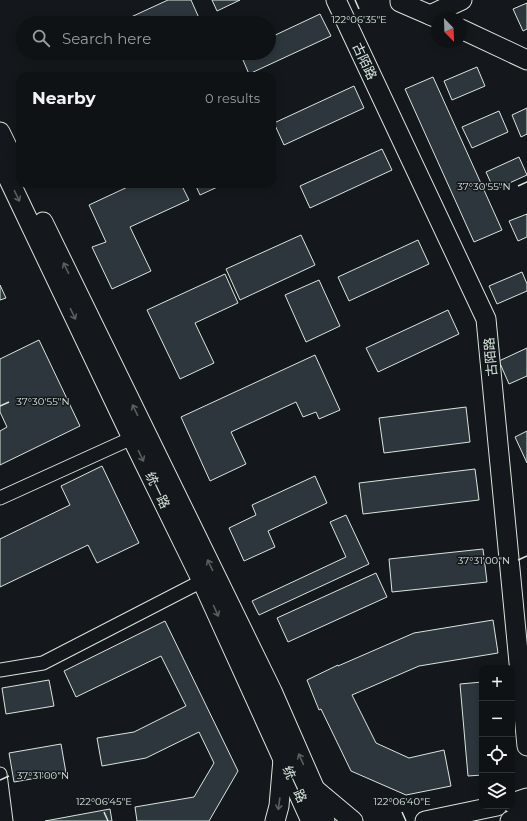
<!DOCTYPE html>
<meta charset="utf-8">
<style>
:root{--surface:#0f1215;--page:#1d2022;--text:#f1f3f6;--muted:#9b9ea0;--line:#2f3234}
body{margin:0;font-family:Montserrat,"Noto Sans SC",sans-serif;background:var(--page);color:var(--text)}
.controls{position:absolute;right:12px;bottom:12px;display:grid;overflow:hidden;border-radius:8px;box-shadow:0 2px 10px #0003}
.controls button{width:36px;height:36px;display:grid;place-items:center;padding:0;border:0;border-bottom:1px solid var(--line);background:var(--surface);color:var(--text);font:20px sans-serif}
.compass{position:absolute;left:431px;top:12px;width:36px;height:36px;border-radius:50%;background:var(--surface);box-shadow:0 2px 10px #0003;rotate:157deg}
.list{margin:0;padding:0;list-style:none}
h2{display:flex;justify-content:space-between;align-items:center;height:52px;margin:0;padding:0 16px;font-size:17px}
h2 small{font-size:13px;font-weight:400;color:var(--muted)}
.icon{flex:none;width:22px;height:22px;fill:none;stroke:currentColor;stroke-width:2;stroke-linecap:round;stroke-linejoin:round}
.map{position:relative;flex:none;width:527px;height:821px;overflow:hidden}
.search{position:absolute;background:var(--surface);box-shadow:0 2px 10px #0003;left:16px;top:16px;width:260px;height:44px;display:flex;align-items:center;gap:10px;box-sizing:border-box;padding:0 14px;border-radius:22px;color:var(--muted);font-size:15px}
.panel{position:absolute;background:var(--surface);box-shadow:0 2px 10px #0003;left:16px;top:72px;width:260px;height:116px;border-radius:12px}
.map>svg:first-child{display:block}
.building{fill:#2c363c;stroke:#d8e6dc}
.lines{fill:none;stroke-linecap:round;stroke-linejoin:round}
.street-casing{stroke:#d8e6dc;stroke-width:15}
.secondary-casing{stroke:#d8e6dc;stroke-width:21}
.street{stroke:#14181c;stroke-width:13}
.secondary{stroke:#14181c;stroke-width:19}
.oneway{stroke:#59605f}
.ticks{fill:none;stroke:#d8e6dc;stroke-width:1.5}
.labels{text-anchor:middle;stroke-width:3;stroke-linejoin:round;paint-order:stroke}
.street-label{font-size:13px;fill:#d8e6dc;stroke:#14181c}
.ticks-label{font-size:10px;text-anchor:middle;fill:#d8e6dc;stroke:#14181c;stroke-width:3;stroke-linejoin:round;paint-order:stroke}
</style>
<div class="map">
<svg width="527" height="821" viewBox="0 0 527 821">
<rect width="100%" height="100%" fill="#14181c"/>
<!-- building -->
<g class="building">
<path d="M168,0h23l8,18 -11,5h-70z"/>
<path d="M212,0h28l-23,11z"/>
<path d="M527,3v26l-4,2 -10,-22z"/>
<path d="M320,14l11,22 -82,38 -9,-21h29v-15z"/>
<path d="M477,67l8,19 -33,14 -8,-19z"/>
<path d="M433,77l69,153 -28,12 -69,-153z"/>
<path d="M354,86l10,22 -80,37 -10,-22z"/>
<path d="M527,108v26l-6,3 -9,-22z"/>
<path d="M499,111l9,21 -36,16 -10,-21z"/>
<path d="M382,149l10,21 -82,38 -10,-22z"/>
<path d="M519,157l8,18 -33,15 -8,-18z"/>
<path d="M134,184h47l8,16 -59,27 21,44 -39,18 -20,-42 14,-5 -17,-37z"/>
<path d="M195,184h29l-24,11z"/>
<path d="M527,214v23l-9,4 -9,-20z"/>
<path d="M301,235l14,30 -75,35 -14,-31z"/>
<path d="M418,240l11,24 -80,37 -11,-24z"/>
<path d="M522,272l5,12v7l-30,13 -8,-18z"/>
<path d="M225,274l13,29 -43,20 19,40 -34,16 -33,-69z"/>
<path d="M319,280l21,46 -34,16 -21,-47z"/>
<path d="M0,285l6,13 -6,2z"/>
<path d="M448,310l11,24 -81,38 -12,-24z"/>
<path d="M39,340l41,86 -80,39v-34l7,-4 -7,-15v-53z"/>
<path d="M527,348v28l-18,8 -10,-23z"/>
<path d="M315,355l25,55 -21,9 -3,-7 -13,5 -7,-15 -65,30 15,32 -36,17 -29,-64z"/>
<path d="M466,407l4,35 -86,11 -5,-35z"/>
<path d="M527,431v32l-12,-26z"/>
<path d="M102,466l37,77 -42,20 -9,-18 -88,42v-48l70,-34 -9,-19z"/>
<path d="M475,469l4,31 -116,14 -4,-31z"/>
<path d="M315,476l12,27 -59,28 7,16 -31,14 -15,-33 27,-13 -4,-10z"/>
<path d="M346,515l23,49 -110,51 -7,-14 94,-44 -16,-35z"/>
<path d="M483,549l4,33 -95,10 -3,-33z"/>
<path d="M376,573l11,24 -99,45 -11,-24z"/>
<path d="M493,620l5,33 -79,13 -67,29 24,48 33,15 35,-8 7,36 -45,9 -55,-24 -30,-62 -2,1 -12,-30 31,-15v1l76,-33z"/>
<path d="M165,621l73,150 -29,50h-72l-2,-14 59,-10 20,-34 -15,-31 -53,26 -44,8 -5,-28 37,-6 52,-26 -25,-50 -85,41 -12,-26z"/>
<path d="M49,680l5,26 -48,8 -4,-26z"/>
<path d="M482,682v93l-14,1 -8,-92z"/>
<path d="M61,744l5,29 -52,9 -5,-29z"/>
<path d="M110,809l2,12h-67z"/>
</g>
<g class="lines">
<defs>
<g id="street">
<path d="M0,498l132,-60"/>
<path d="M0,670l43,-7 159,-82"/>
<path d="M0,774l6,47"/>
</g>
<g id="secondary">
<path d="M336,0l150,319 41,427"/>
<path d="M400,0v2l37,16"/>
<path d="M430,15l32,-15"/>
<path d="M461,29l66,31"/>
<path d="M0,132l20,41"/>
<path d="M0,161l132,277 70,143 109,240"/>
<path d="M43,222l229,469 49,112 4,18"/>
<path d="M316,790l37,31"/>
<path d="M512,803l15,-5"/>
<path d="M275,821l4,-15 4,-47"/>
<path d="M425,821l72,-15"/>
<path d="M510,821l17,-4"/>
</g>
</defs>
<!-- street casing -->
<use href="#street" class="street-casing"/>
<!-- secondary casing -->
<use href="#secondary" class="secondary-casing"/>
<!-- street -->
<use href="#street" class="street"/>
<!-- secondary -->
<use href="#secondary" class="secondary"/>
</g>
<!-- one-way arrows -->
<defs><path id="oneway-shaft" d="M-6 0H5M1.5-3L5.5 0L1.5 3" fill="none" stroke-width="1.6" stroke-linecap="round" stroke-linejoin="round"/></defs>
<g class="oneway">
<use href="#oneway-shaft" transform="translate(17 196) rotate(64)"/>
<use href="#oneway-shaft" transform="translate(66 268) rotate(-116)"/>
<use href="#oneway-shaft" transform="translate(73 314) rotate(64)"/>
<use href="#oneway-shaft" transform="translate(135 410) rotate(-116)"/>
<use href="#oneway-shaft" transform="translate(141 456) rotate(64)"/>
<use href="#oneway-shaft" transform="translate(210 565) rotate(-116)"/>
<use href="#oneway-shaft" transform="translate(216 611) rotate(66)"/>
<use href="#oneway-shaft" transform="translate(301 759) rotate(-114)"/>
<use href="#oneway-shaft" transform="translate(279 804) rotate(98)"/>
</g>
<!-- ticks -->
<path class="ticks" d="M355,0l4,9M518,186l9,-4M0,406l9,-4M518,560l9,-4M0,780l9,-4M104,812l4,9M402,812l4,9"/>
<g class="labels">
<!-- street labels -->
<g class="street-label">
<text transform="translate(365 61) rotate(65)" y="5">古陌路</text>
<text transform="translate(490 357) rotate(-95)" y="5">古陌路</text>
<text transform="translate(158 490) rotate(64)" y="5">统一路</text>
<text transform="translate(295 784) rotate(65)" y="5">统一路</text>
</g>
</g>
<g class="ticks-label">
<text x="359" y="23">122°06'35"E</text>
<text x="484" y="190">37°30'55"N</text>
<text x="43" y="405">37°30'55"N</text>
<text x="484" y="564">37°31'00"N</text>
<text x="43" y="779">37°31'00"N</text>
<text x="104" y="805">122°06'45"E</text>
<text x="402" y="805">122°06'40"E</text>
</g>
</svg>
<div class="controls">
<button>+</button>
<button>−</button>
<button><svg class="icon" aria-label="locate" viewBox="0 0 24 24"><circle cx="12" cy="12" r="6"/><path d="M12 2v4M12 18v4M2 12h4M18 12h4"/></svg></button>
<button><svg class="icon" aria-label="layers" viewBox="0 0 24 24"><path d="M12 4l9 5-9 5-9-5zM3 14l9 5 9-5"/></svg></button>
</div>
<svg class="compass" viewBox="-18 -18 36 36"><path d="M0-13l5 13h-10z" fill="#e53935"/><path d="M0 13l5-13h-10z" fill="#9b9ea0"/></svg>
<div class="search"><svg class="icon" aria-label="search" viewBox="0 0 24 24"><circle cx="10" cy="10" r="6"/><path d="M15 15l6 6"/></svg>Search here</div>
<section class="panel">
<h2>Nearby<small>0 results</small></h2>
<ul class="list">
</ul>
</section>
</div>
